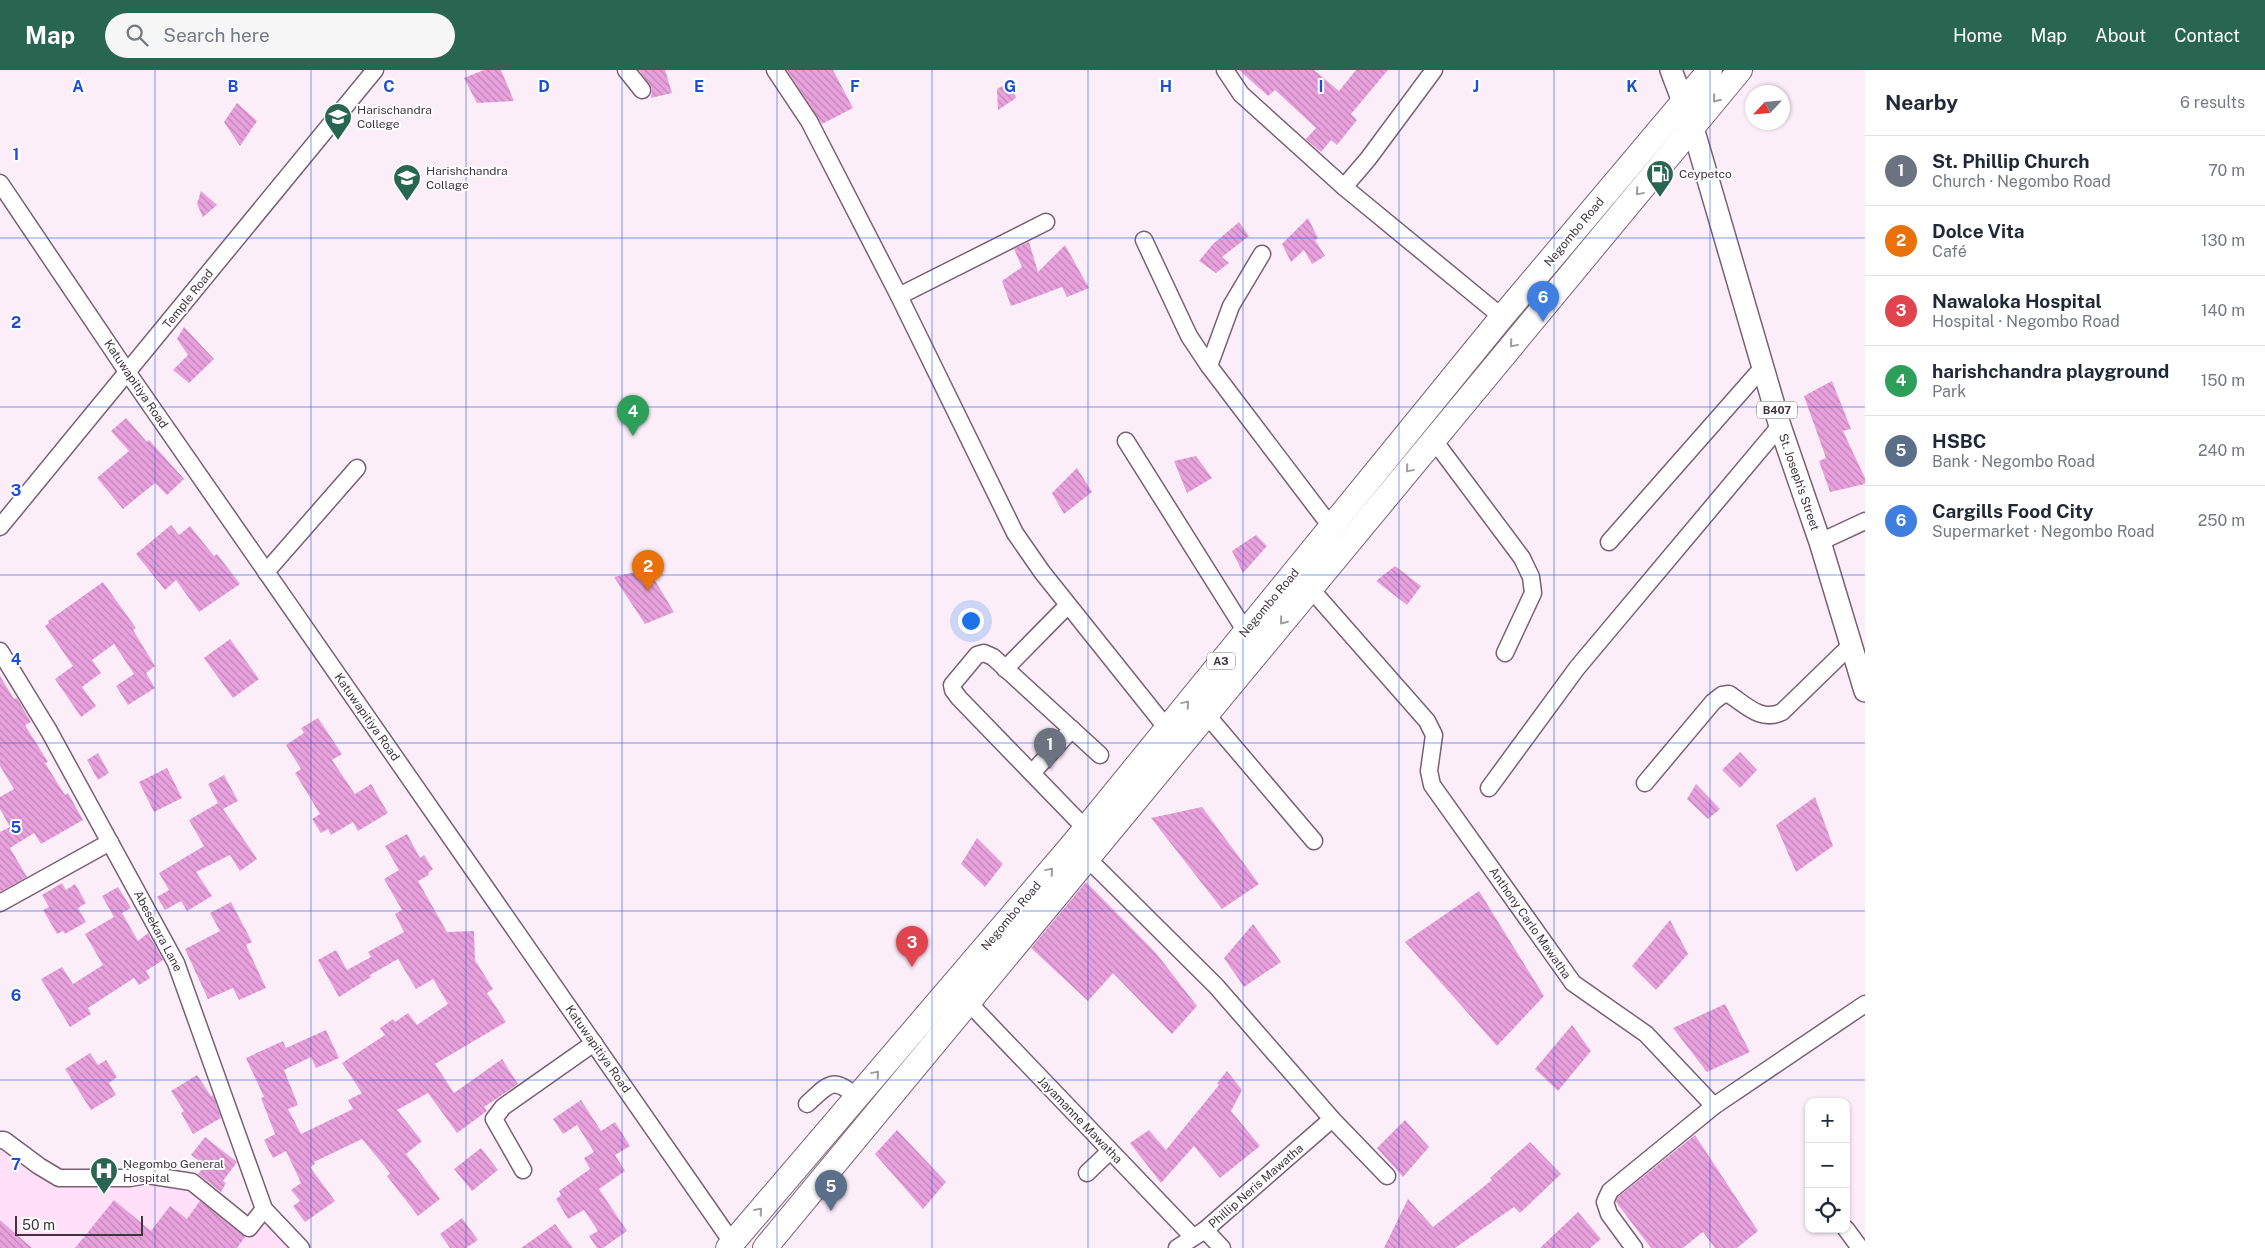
<!DOCTYPE html>
<meta charset="utf-8">
<style>
:root{--surface:#fff;--page:#f6f6f7;--text:#1f2937;--muted:#747a83;--line:#e0e1e3;--accent:#286651}
body{margin:0;font-family:"Public Sans",sans-serif;background:var(--page);color:var(--text)}
.controls{position:absolute;right:15px;bottom:15px;display:grid;overflow:hidden;border-radius:10px;box-shadow:0 1px 4px #0004}
.controls button{width:45px;height:45px;display:grid;place-items:center;padding:0;border:0;border-bottom:1px solid var(--line);background:var(--surface);color:var(--text);font:25px sans-serif}
.compass{position:absolute;left:1745px;top:15px;width:45px;height:45px;border-radius:50%;background:var(--surface);box-shadow:0 1px 4px #0004;rotate:244deg}
.scale{position:absolute;left:15px;bottom:12px;width:128px;box-sizing:border-box;padding-left:5px;border:2px solid #40343e;border-top:0;font-size:14px;line-height:18px;white-space:nowrap;color:#40343e;-webkit-text-stroke:4px #fff;paint-order:stroke}
.you{position:absolute;left:970px;top:550px;width:18px;height:18px;margin:-12px;border:4px solid #fff;border-radius:50%;background:#1a73e8;box-shadow:0 0 0 8px #1a73e833}
.badge{display:grid;place-items:center;width:32px;height:32px;border-radius:50%;background:var(--accent);color:#fff;font-size:16px;font-weight:700}
.pin{position:absolute;translate:-50% -41px;filter:drop-shadow(0 1px 2px #0008)}
.pin::after{content:'';position:absolute;top:26px;width:18px;height:15px;background:inherit;clip-path:polygon(0 0,100% 0,50% 100%)}
.list{margin:0;padding:0;list-style:none}
h2{display:flex;justify-content:space-between;align-items:center;height:65px;margin:0;padding:0 20px;font-size:21px}
h2 small{font-size:16px;font-weight:400;color:var(--muted)}
.list li{display:grid;grid-template-columns:32px 1fr auto;gap:15px;align-items:center;box-sizing:border-box;height:70px;padding:0 20px;border-top:1px solid var(--line)}
.list b{display:block;font-size:19px;white-space:nowrap}
.list p{margin:0;font-size:16px;white-space:nowrap;color:var(--muted)}
.list em{font-size:16px;font-style:normal;color:var(--muted)}
.icon{flex:none;width:28px;height:28px;fill:none;stroke:currentColor;stroke-width:2;stroke-linecap:round;stroke-linejoin:round}
.map{position:relative;flex:none;width:1865px;height:1178px;overflow:hidden}
header{display:flex;align-items:center;gap:30px;box-sizing:border-box;height:70px;padding:0 25px;background:var(--accent);color:#fff}
header strong{font-size:24px}
nav{display:flex;gap:28px;margin-inline-start:auto;font-size:18px}
.search{width:350px;height:45px;background:var(--page);display:flex;align-items:center;gap:12px;box-sizing:border-box;padding:0 18px;border-radius:28px;color:var(--muted);font-size:19px}
main{display:flex}
aside{flex:1;background:var(--surface)}
.map>svg:first-child{display:block}
.built{fill:#ffe0f8}
.building{fill:url(#building-back-hatch)}
.lines{fill:none;stroke-linecap:round;stroke-linejoin:round}
.minor-casing{stroke:#7b5f75;stroke-width:19}
.major-casing{stroke:#7b5f75;stroke-width:24}
.highway-casing{stroke:#7b5f75;stroke-width:26}
.minor{stroke:#fff;stroke-width:16}
.major{stroke:#fff;stroke-width:21}
.highway{stroke:#fff;stroke-width:24}
.oneway{stroke:#a09a9e}
.grid{fill:none;stroke:#1d4ed8;stroke-width:1;stroke-opacity:0.55}
.labels{text-anchor:middle;stroke-width:4;stroke-linejoin:round;paint-order:stroke}
.shield{fill:#fff;stroke:#797178;stroke-width:1}
.shield-label{font-size:11px;font-weight:bold;fill:#40343e}
.poi-label{font-size:12px;fill:#40343e;stroke:#fff;text-anchor:start}
.street-label{font-size:12px;fill:#40343e;stroke:#fff}
.grid-label{font-size:16px;text-anchor:middle;font-weight:bold;fill:#1d4ed8;stroke:#fff;stroke-width:4;stroke-linejoin:round;paint-order:stroke}
</style>
<header>
<strong>Map</strong>
<div class="search"><svg class="icon" aria-label="search" viewBox="0 0 24 24"><circle cx="10" cy="10" r="6"/><path d="M15 15l6 6"/></svg>Search here</div>
<nav><a>Home</a><a>Map</a><a>About</a><a>Contact</a></nav>
</header>
<main>
<div class="map">
<svg width="1865" height="1178" viewBox="0 0 1865 1178">
<defs>
<pattern id="building-back-hatch" width="6" height="6" patternUnits="userSpaceOnUse" patternTransform="scale(1.25)"><rect width="6" height="6" fill="#e9a1dd"/><path d="M-1 5l2 2M0 0l6 6M5-1l2 2" fill="none" stroke="#be84b5"/></pattern>
</defs>
<rect width="100%" height="100%" fill="#fbeef9"/>
<!-- built -->
<path class="built" d="M0,1070l59,38 133,4 56,45 16,-18 37,39h-301z"/>
<!-- building -->
<g class="building">
<path d="M484,0h17l13,31 -37,2 -13,-25z"/>
<path d="M639,0h26l7,23 -21,5 1,-10z"/>
<path d="M787,0h46l20,38 -31,16z"/>
<path d="M1239,0h75l25,21 17,-21h32l-37,44 6,6 -20,25 -6,-5 -10,12 -15,-13 10,-11 -41,-38 -7,6z"/>
<path d="M1010,12l6,16 -18,12 -1,-21z"/>
<path d="M237,33l20,18 -17,25 -16,-24z"/>
<path d="M201,121l16,14 -14,12 -6,-13z"/>
<path d="M1308,148l10,20 -3,2 10,16 -13,8 -8,-14 -13,12 -9,-18z"/>
<path d="M1239,152l10,14 -27,21 7,6 -13,10 -17,-12 14,-17z"/>
<path d="M1029,172l9,30 27,-27 24,43 -22,9 -5,-10 -51,19 -9,-25 20,-14 -8,-18z"/>
<path d="M184,257l30,32 -25,24 -16,-13 15,-15 -11,-16z"/>
<path d="M1832,311l19,48 -8,2 22,47v6l-35,8 -11,-31 7,-3 -22,-62z"/>
<path d="M126,348l21,24 2,-2 35,39 -17,16 -12,-12 -32,26 -26,-31 32,-27 -18,-20z"/>
<path d="M1196,386l16,22 -25,15 -13,-32z"/>
<path d="M1077,398l15,24 -28,22 -12,-21z"/>
<path d="M171,455l8,10 11,-9 24,30 3,-2 23,30 -41,28 -23,-32 -11,10 -29,-36z"/>
<path d="M1256,465l11,11 -24,27 -11,-22z"/>
<path d="M1395,496l26,20 -14,19 -31,-24z"/>
<path d="M648,499l26,43 -29,12 -31,-47z"/>
<path d="M103,512l33,46 -3,2 22,36 -9,7 9,15 -27,17 -12,-19 18,-12 -20,-30 -22,16 9,13 -19,14 14,19 -15,11 -26,-38 18,-13 -28,-40 4,-3 -1,-2z"/>
<path d="M230,569l29,40 -26,19 -29,-40z"/>
<path d="M0,606l14,23 3,-1 14,24 -6,3 23,37 -3,1 20,32 3,-2 15,27 -42,24 -7,-11 -24,15 17,29 -27,15v-60l10,-5 -10,-18v-12l14,-8 -14,-23z"/>
<path d="M318,648l24,36 -10,6 23,34 16,-10 17,29 -30,18 -5,-9 -22,13 -3,-6 -7,4 -9,-14 8,-5 -25,-41 6,-4 -15,-24 18,-12 -3,-5z"/>
<path d="M1740,682l17,18 -17,18 -18,-18z"/>
<path d="M98,683l11,20 -11,7 -11,-20z"/>
<path d="M167,698l15,30 -28,14 -15,-30z"/>
<path d="M224,705l14,26 -15,8 34,50 -17,12 -10,-16 -34,17 16,24 -25,15 -6,-10 -16,9 -8,-13 12,-7 -10,-17 45,-27 -15,-26 29,-17 -10,-19z"/>
<path d="M1696,714l24,25 -12,10 -21,-20z"/>
<path d="M1815,727l18,49 -37,26 -20,-47z"/>
<path d="M1202,737l57,77 -37,25 -71,-91z"/>
<path d="M407,764l13,24 4,-3 9,14 -5,4 1,2 -11,6 29,51 27,-1 1,29 18,29 -6,4 19,29 -71,42 19,29 48,-34 16,25 -34,23 3,4 -30,22 -29,-40 -31,17 25,31 -16,13 34,45 -22,17 -31,-40 3,-3 -28,-34 -48,23 1,2 -5,3 25,34 -30,21 -12,-16 7,-5 -9,-11 10,-7 -15,-32 -13,7 -9,-18 11,-6 -14,-36 3,-1 -18,-39 37,-17 3,7 40,-18 13,28 -23,10 -5,-11 -27,13 14,35 -10,4 13,25 52,-25 -5,-9 14,-7 -20,-30 43,-28 -5,-7 13,-9 2,3 13,-9 9,12 31,-21 -15,-25 -17,10 -18,-30 -28,16 1,2 -32,20 -21,-37 18,-10 11,20 24,-13 -3,-5 36,-20 -9,-18 7,-4 -18,-31 15,-9 -14,-24z"/>
<path d="M977,768l26,26 -18,23 -24,-23z"/>
<path d="M1086,812l70,71 41,53 -25,28 -59,-61 -25,28 -57,-53z"/>
<path d="M62,813l4,7 9,-6 11,19 -8,5 8,14 -21,12 -2,-3 -6,3 -14,-24 6,-3 -7,-12z"/>
<path d="M118,817l13,21 -9,5 16,28 10,-8 15,27 -17,11 4,7 -11,7 -5,-7 -46,30 3,6 -21,13 -29,-48 21,-12 11,17 30,-19 -18,-31 29,-17 -12,-21z"/>
<path d="M1479,821l65,105 -47,50 -92,-104z"/>
<path d="M231,832l21,40 -6,3 20,43 -27,12 -6,-12 -25,11 -23,-50 35,-18 -10,-18z"/>
<path d="M1670,850l18,34 -32,36 -24,-24z"/>
<path d="M1253,854l28,38 -37,25 -20,-29z"/>
<path d="M1725,934l25,48 -43,20 -34,-44z"/>
<path d="M1572,955l19,26 -33,40 -23,-22z"/>
<path d="M90,983l8,12 8,-5 11,17 -8,6 7,12 -25,15 -26,-41z"/>
<path d="M1227,1001l15,19 -11,21 29,35 -40,32 -26,-32 -33,37 -31,-40 19,-13 17,20 53,-65 -2,-2z"/>
<path d="M197,1005l14,21 2,-1 8,23 -28,16 -12,-21 3,-2 -13,-20z"/>
<path d="M581,1030l20,31 14,-9 15,24 -15,9 10,16 -26,18 28,42 -24,17h-6l-8,-12 9,-5 -14,-21 -16,9 -12,-20 5,-4 -2,-4 31,-22 -6,-11 10,-6 -17,-27 -14,9 -10,-15z"/>
<path d="M1405,1050l24,27 -26,30 -26,-29z"/>
<path d="M897,1060l49,52 -23,27 -48,-55z"/>
<path d="M1695,1065l63,96 -21,17h-22l-12,-16 -20,16h-32l-35,-46 2,-5z"/>
<path d="M205,1067l32,25 -14,19 3,2 -5,9 -23,-18 7,-9 -14,-10z"/>
<path d="M1530,1072l31,32 -41,39 -6,-6 -59,41h-71l24,-49 25,28 59,-47 -2,-2z"/>
<path d="M481,1078l17,22 -26,21 -18,-22z"/>
<path d="M114,1130l37,31 19,-25 17,13 13,-18 45,36 -8,11h-162z"/>
<path d="M1578,1142l23,27 -11,9h-50z"/>
<path d="M462,1148l16,22 -12,8h-16l-10,-14z"/>
<path d="M0,1150l32,28h-32z"/>
<path d="M555,1154l18,24h-52z"/>
</g>
<g class="lines">
<defs>
<g id="minor">
<path d="M626,0l16,20"/>
<path d="M775,0l34,51 90,175 116,237 27,39 131,164"/>
<path d="M1225,0l16,24 103,93"/>
<path d="M1434,0l-66,89 -24,28 158,130"/>
<path d="M0,113l128,190 608,875"/>
<path d="M1144,170l45,96 20,30 123,162"/>
<path d="M899,226l147,-74"/>
<path d="M1209,296l22,-60 31,-52"/>
<path d="M1433,369l89,119 9,19 2,16 -28,60"/>
<path d="M1126,371l120,191"/>
<path d="M0,457l375,-457"/>
<path d="M1609,472l154,-175"/>
<path d="M1820,472l45,-21"/>
<path d="M266,502l91,-104"/>
<path d="M1310,518l117,133 7,14 -5,36 3,14 141,198 73,51 68,72"/>
<path d="M0,581l49,80 127,232 88,246 37,39"/>
<path d="M1005,599l63,-64"/>
<path d="M1206,644l108,127"/>
<path d="M1032,703l40,-44"/>
<path d="M1645,713l68,-81 9,-7 7,-1c18,12 32,28 53,18l69,-67"/>
<path d="M1489,718l88,-120 203,-242"/>
<path d="M1085,758l-126,-130 -6,-8 -1,-5 25,-30 7,-2 9,4 107,98"/>
<path d="M1088,789l128,127 116,133 55,57"/>
<path d="M0,833l110,-61"/>
<path d="M968,932l225,235"/>
<path d="M807,1034c21,-19 26,-29 49,-7"/>
<path d="M0,1070h4l35,26 20,12h71l17,-3 45,7 57,46 15,-19"/>
<path d="M523,1100l-29,-51 9,-12 91,-64"/>
<path d="M1087,1103l23,-22"/>
<path d="M1846,1159l14,19"/>
<path d="M1205,1160l17,18"/>
<path d="M1177,1178l28,-18 127,-111"/>
<path d="M1634,1178l-25,-34 -4,-12 5,-11 104,-85 151,-102"/>
</g>
<path id="major" d="M1671,0l22,58 87,298 40,116 45,149"/>
<g id="highway">
<path d="M728,1178l345,-404 429,-527 208,-247"/>
<path d="M765,1178l975,-1178"/>
</g>
</defs>
<!-- minor casing -->
<use href="#minor" class="minor-casing"/>
<!-- major casing -->
<use href="#major" class="major-casing"/>
<!-- highway casing -->
<use href="#highway" class="highway-casing"/>
<!-- minor -->
<use href="#minor" class="minor"/>
<!-- major -->
<use href="#major" class="major"/>
<!-- highway -->
<use href="#highway" class="highway"/>
</g>
<!-- one-way arrows -->
<defs><path id="oneway-chevron" d="M-2-3.5L2.5 0L-2 3.5" fill="none" stroke-width="1.6" stroke-linecap="round" stroke-linejoin="round" transform="scale(1.25)"/></defs>
<g class="oneway">
<use href="#oneway-chevron" transform="translate(1716 29) rotate(129)"/>
<use href="#oneway-chevron" transform="translate(1639 122) rotate(130)"/>
<use href="#oneway-chevron" transform="translate(1513 274) rotate(130)"/>
<use href="#oneway-chevron" transform="translate(1409 399) rotate(130)"/>
<use href="#oneway-chevron" transform="translate(1283 551) rotate(129)"/>
<use href="#oneway-chevron" transform="translate(1186 634) rotate(-50)"/>
<use href="#oneway-chevron" transform="translate(1050 801) rotate(-50)"/>
<use href="#oneway-chevron" transform="translate(876 1004) rotate(-50)"/>
<use href="#oneway-chevron" transform="translate(759 1141) rotate(-49)"/>
</g>
<!-- grid -->
<path class="grid" d="M155,0v1178M311,0v1178M466,0v1178M622,0v1178M777,0v1178M932,0v1178M1088,0v1178M1243,0v1178M1399,0v1178M1554,0v1178M1710,0v1178M0,168h1865M0,337h1865M0,505h1865M0,673h1865M0,841h1865M0,1010h1865"/>
<!-- icons -->
<defs>
<symbol id="school-pin" viewBox="-11 -11 22 30"><path d="M0 17L-7.5 6A9.5 9.5 0 1 1 7.5 6Z" fill="#286651" stroke="#fff"/><path d="M0-5L7-2L0 1L-7-2ZM-4 1L0 2.5L4 1V4Q0 6-4 4Z" fill="#fff"/></symbol>
<symbol id="fuel-pin" viewBox="-11 -11 22 30"><path d="M0 17L-7.5 6A9.5 9.5 0 1 1 7.5 6Z" fill="#286651" stroke="#fff"/><path d="M-5.5-6h7V0h2V4h1.3V-2.5L3-4.5l.8-.8L6-3V5H2.5V1h-1V6h-7ZM-4.2-4.7v3.2H.2V-4.7Z" fill="#fff"/></symbol>
<symbol id="hospital-pin" viewBox="-11 -11 22 30"><path d="M0 17L-7.5 6A9.5 9.5 0 1 1 7.5 6Z" fill="#286651" stroke="#fff"/><path d="M-5-5h3v3.5h4V-5h3V5h-3V1.5h-4V5h-3Z" fill="#fff"/></symbol>
</defs>
<g fill-rule="evenodd">
<use href="#school-pin" x="322" y="31" width="32" height="43"/>
<use href="#fuel-pin" x="1644" y="88" width="32" height="43"/>
<use href="#school-pin" x="391" y="92" width="32" height="43"/>
<use href="#hospital-pin" x="88" y="1085" width="32" height="43"/>
</g>
<g class="labels">
<!-- shield labels -->
<g class="shield">
<rect x="1757" y="331.5" width="40" height="17" rx="4"/>
<rect x="1207" y="582.5" width="28" height="17" rx="4"/>
</g>
<g class="shield-label">
<text x="1777" y="344">B407</text>
<text x="1221" y="595">A3</text>
</g>
<!-- poi labels -->
<g class="poi-label">
<text x="357" y="44">Harischandra<tspan x="357" dy="14">College</tspan></text>
<text x="426" y="105">Harishchandra<tspan x="426" dy="14">Collage</tspan></text>
<text x="1679" y="108">Ceypetco</text>
<text x="123" y="1098">Negombo General<tspan x="123" dy="14">Hospital</tspan></text>
</g>
<!-- street labels -->
<g class="street-label">
<text transform="translate(1574 162) rotate(-50)" y="4">Negombo Road</text>
<text transform="translate(188 229) rotate(-51)" y="4">Temple Road</text>
<text transform="translate(136 314) rotate(56)" y="4">Katuwapitiya Road</text>
<text transform="translate(1799 412) rotate(71)" y="4">St. Joseph's Street</text>
<text transform="translate(1269 533) rotate(-50)" y="4">Negombo Road</text>
<text transform="translate(367 647) rotate(55)" y="4">Katuwapitiya Road</text>
<text transform="translate(1011 846) rotate(-50)" y="4">Negombo Road</text>
<text transform="translate(1530 853) rotate(55)" y="4">Anthony Carlo Mawatha</text>
<text transform="translate(158 861) rotate(62)" y="4">Abesekara Lane</text>
<text transform="translate(598 979) rotate(55)" y="4">Katuwapitiya Road</text>
<text transform="translate(1080 1050) rotate(46)" y="4">Jayamanne Mawatha</text>
<text transform="translate(1256 1116) rotate(-41)" y="4">Phillip Neris Mawatha</text>
</g>
</g>
<g class="grid-label">
<text x="78" y="22">A</text>
<text x="233" y="22">B</text>
<text x="389" y="22">C</text>
<text x="544" y="22">D</text>
<text x="699" y="22">E</text>
<text x="855" y="22">F</text>
<text x="1010" y="22">G</text>
<text x="1166" y="22">H</text>
<text x="1321" y="22">I</text>
<text x="1476" y="22">J</text>
<text x="1632" y="22">K</text>
<text x="16" y="90">1</text>
<text x="16" y="258">2</text>
<text x="16" y="426">3</text>
<text x="16" y="595">4</text>
<text x="16" y="763">5</text>
<text x="16" y="931">6</text>
<text x="16" y="1100">7</text>
</g>
</svg>
<div class="controls">
<button>+</button>
<button>−</button>
<button><svg class="icon" aria-label="locate" viewBox="0 0 24 24"><circle cx="12" cy="12" r="6"/><path d="M12 2v4M12 18v4M2 12h4M18 12h4"/></svg></button>
</div>
<svg class="compass" viewBox="-18 -18 36 36"><path d="M0-13l5 13h-10z" fill="#e53935"/><path d="M0 13l5-13h-10z" fill="#747a83"/></svg>
<div class="scale">50 m</div>
<div class="you"></div>
<div class="pin badge" style="left:1050px;top:699px;background:#6b7280">1</div>
<div class="pin badge" style="left:648px;top:521px;background:#e8710a">2</div>
<div class="pin badge" style="left:912px;top:897px;background:#e0444e">3</div>
<div class="pin badge" style="left:633px;top:366px;background:#2e9e5b">4</div>
<div class="pin badge" style="left:831px;top:1141px;background:#5c6f8a">5</div>
<div class="pin badge" style="left:1543px;top:252px;background:#3f7fe0">6</div>
</div>
<aside>
<h2>Nearby<small>6 results</small></h2>
<ul class="list">
<li><span class="badge" style="background:#6b7280">1</span><div><b>St. Phillip Church</b><p>Church · Negombo Road</p></div><em>70 m</em></li>
<li><span class="badge" style="background:#e8710a">2</span><div><b>Dolce Vita</b><p>Café</p></div><em>130 m</em></li>
<li><span class="badge" style="background:#e0444e">3</span><div><b>Nawaloka Hospital</b><p>Hospital · Negombo Road</p></div><em>140 m</em></li>
<li><span class="badge" style="background:#2e9e5b">4</span><div><b>harishchandra playground</b><p>Park</p></div><em>150 m</em></li>
<li><span class="badge" style="background:#5c6f8a">5</span><div><b>HSBC</b><p>Bank · Negombo Road</p></div><em>240 m</em></li>
<li><span class="badge" style="background:#3f7fe0">6</span><div><b>Cargills Food City</b><p>Supermarket · Negombo Road</p></div><em>250 m</em></li>
</ul>
</aside>
</main>
